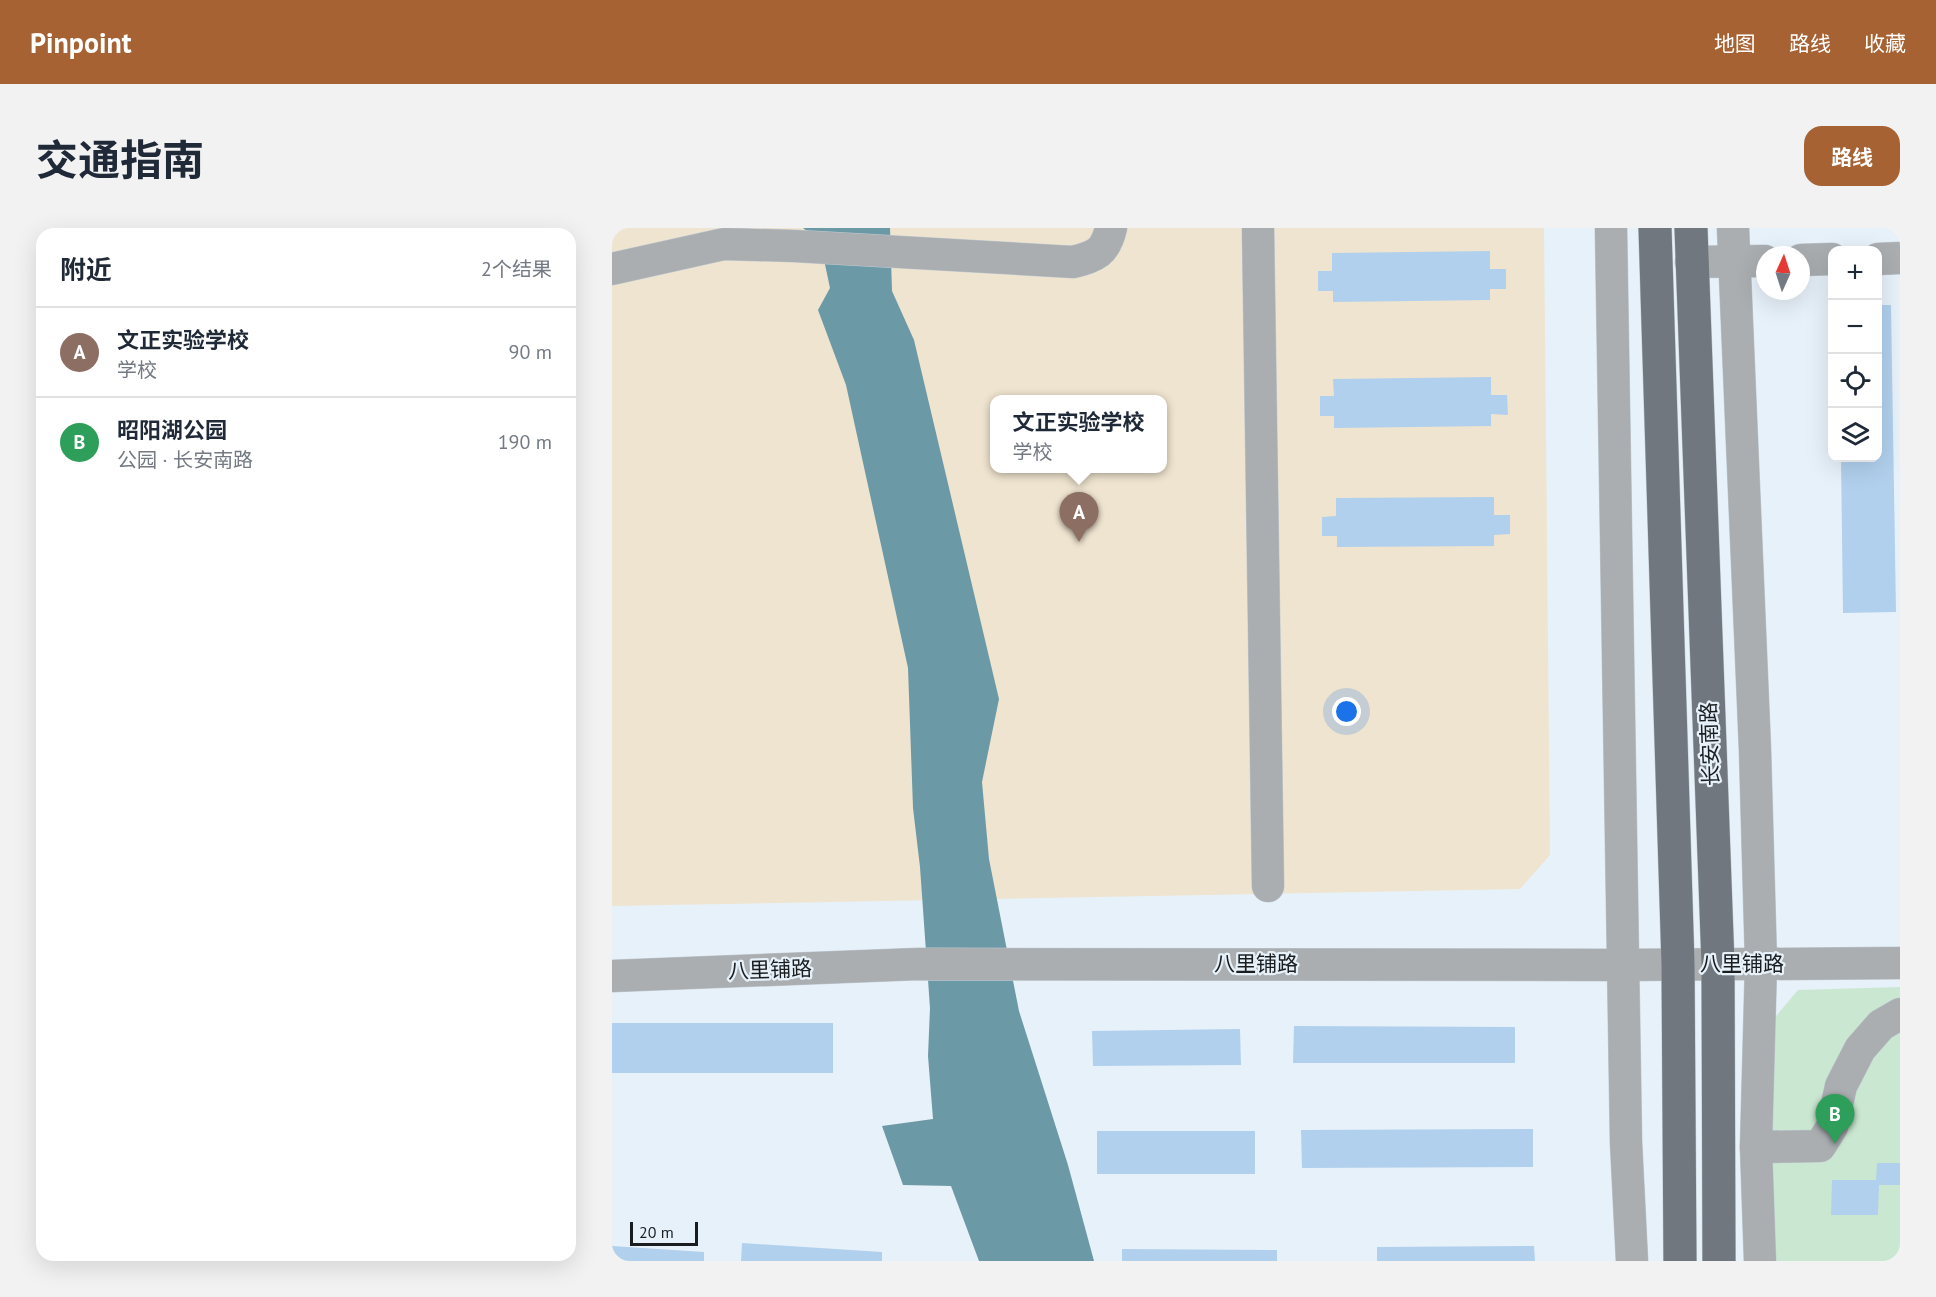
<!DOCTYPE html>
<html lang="zh">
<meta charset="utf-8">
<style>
:root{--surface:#fff;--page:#f2f2f3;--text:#1f2937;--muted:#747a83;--line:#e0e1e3;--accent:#a66232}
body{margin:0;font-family:"PT Sans","Noto Sans SC",sans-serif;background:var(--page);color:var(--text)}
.controls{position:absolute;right:18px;top:18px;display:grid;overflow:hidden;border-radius:12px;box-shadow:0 6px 24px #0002}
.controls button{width:54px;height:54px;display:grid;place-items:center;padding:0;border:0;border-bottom:2px solid var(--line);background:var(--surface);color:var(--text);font:30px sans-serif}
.compass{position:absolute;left:1144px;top:18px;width:54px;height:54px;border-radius:50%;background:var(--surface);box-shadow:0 6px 24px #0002;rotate:3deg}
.scale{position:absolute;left:18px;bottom:15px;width:68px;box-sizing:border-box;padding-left:6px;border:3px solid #191d20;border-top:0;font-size:16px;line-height:21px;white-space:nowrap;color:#191d20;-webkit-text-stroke:4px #e7f1f9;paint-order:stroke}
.you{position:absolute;left:735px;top:484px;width:21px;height:21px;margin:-15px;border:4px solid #fff;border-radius:50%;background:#1a73e8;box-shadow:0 0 0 9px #1a73e833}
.badge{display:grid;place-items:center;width:39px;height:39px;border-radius:50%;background:var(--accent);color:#fff;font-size:20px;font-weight:700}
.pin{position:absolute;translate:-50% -50px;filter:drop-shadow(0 2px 3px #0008)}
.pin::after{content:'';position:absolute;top:32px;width:21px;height:18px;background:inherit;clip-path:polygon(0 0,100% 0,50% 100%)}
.popup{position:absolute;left:378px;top:167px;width:177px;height:78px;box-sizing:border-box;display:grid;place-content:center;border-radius:12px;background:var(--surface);filter:drop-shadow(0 2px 4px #0005);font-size:20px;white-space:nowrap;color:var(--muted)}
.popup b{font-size:22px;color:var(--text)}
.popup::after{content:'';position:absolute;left:50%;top:100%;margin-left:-12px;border:12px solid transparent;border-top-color:var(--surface)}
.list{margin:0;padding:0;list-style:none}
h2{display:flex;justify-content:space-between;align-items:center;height:78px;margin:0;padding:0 24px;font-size:26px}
h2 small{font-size:20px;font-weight:400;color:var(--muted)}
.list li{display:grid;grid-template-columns:39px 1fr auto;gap:18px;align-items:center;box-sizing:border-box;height:90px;padding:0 24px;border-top:2px solid var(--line)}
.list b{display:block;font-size:22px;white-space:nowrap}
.list p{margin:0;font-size:20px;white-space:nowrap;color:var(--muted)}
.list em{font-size:20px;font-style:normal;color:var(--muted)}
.icon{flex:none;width:33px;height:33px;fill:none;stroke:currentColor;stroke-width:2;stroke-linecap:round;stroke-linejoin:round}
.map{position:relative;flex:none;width:1288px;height:1033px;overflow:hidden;border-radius:18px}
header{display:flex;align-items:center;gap:36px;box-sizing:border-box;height:84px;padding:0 30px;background:var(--accent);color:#fff}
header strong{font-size:28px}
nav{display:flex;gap:33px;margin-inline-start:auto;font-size:21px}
.intro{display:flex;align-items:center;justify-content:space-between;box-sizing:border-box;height:144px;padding:0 36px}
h1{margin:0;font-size:42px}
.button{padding:15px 27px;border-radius:18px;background:var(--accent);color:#fff;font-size:21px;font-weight:700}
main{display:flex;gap:36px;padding:0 36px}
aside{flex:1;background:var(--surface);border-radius:18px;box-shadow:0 6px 24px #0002}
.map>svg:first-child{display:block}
.education{fill:#efe4cf;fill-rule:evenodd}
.green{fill:#cae7d1}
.water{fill:#6c99a6}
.building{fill:#b1d0ed}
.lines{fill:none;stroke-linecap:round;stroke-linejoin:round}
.minor-casing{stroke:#c2cbd2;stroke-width:33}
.major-casing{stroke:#c2cbd2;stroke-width:34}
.minor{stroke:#aaaeb1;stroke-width:32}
.major{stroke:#70777e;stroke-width:33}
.labels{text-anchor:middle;stroke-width:4.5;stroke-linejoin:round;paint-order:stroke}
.street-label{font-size:21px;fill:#191d20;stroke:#e7f1f9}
</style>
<header>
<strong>Pinpoint</strong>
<nav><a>地图</a><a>路线</a><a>收藏</a></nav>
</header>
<div class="intro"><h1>交通指南</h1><a class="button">路线</a></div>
<main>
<aside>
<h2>附近<small>2个结果</small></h2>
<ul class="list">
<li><span class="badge" style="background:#8d6e63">A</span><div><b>文正实验学校</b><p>学校</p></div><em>90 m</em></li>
<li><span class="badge" style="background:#2e9e5b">B</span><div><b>昭阳湖公园</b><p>公园 · 长安南路</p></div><em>190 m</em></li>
</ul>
</aside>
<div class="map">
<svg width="1288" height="1033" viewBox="0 0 1288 1033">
<rect width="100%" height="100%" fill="#e7f1f9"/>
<!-- education -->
<path class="education" d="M0,0h932l6,627 -30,34 -908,17zM383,172h168v68h-168z"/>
<!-- green -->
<path class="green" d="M1288,759v274h-127l-6,-234 31,-37z"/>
<!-- water -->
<path class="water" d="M191,0h87l2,63 22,49 85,359 -17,83 7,77 30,152 49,154 26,96h-115l-28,-75 -48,-1 -21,-59 51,-7 -5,-63 2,-48 -10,-141 -7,-59 -5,-140 -62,-283 -28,-75 12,-22 -10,-47z"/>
<!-- building -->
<g class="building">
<path d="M878,23v18h16v20h-16v11l-157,2v-11h-15v-20h14v-18z"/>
<path d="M1266,77h13l5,307 -53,1 -2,-155h37z"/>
<path d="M879,149v18h16l1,20 -17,-1v12l-157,2v-12h-14v-20h14l-1,-17z"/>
<path d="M882,269v18h16v19l-16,1v11l-157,1v-11h-15v-19l14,-1v-18z"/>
<rect x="0" y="795" width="221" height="50"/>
<path d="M682,798l221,1v36h-222z"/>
<path d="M628,801l1,36 -148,1 -1,-35z"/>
<path d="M921,901v38l-231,1 -1,-38z"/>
<rect x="485" y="903" width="158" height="43"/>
<path d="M1265,935h23v22h-21l-1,30h-47l1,-35h44z"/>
<path d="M130,1015l140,9v9h-141z"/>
<path d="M0,1018l92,6v9h-92z"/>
<path d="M922,1018l1,15h-158v-14z"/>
<path d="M510,1021l155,1v11h-155z"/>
</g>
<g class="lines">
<defs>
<g id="minor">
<path d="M646,0l10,658"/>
<path d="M999,0l15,914 6,119"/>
<path d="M1121,0l22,522 6,213 -5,184 4,114"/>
<path d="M1266,31l22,-1"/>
<path d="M1189,32l31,-1"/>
<path d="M1079,34l74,-1"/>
<path d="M0,41l112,-25 70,2 279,16c23,-6 32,-9 38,-34"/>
<path d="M0,748l306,-12 705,1 277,-2"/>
<path d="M1144,919l64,-1 12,-19 9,-41 19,-37 21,-24 19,-11"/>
</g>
<g id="major">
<path d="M1043,0l23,736 2,297"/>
<path d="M1079,0l27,736 1,297"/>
</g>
</defs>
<!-- minor casing -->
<use href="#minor" class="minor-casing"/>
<!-- major casing -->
<use href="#major" class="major-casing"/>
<!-- minor -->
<use href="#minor" class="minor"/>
<!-- major -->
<use href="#major" class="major"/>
</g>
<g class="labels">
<!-- street labels -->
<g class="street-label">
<text transform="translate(1098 516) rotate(-92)" y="7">长安南路</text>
<text x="644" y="743">八里铺路</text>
<text x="1130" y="743">八里铺路</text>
<text transform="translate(158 742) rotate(-2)" y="7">八里铺路</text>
</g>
</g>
</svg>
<div class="controls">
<button>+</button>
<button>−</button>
<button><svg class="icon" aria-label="locate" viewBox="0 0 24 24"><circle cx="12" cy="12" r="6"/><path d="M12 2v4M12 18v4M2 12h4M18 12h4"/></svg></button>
<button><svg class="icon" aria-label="layers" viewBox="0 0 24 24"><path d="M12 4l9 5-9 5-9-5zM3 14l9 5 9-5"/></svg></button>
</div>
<svg class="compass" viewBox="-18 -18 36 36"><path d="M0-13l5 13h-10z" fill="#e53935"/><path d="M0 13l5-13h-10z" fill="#747a83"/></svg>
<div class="scale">20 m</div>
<div class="you"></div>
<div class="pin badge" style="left:467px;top:314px;background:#8d6e63">A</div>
<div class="popup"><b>文正实验学校</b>学校</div>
<div class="pin badge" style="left:1223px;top:916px;background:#2e9e5b">B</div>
</div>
</main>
